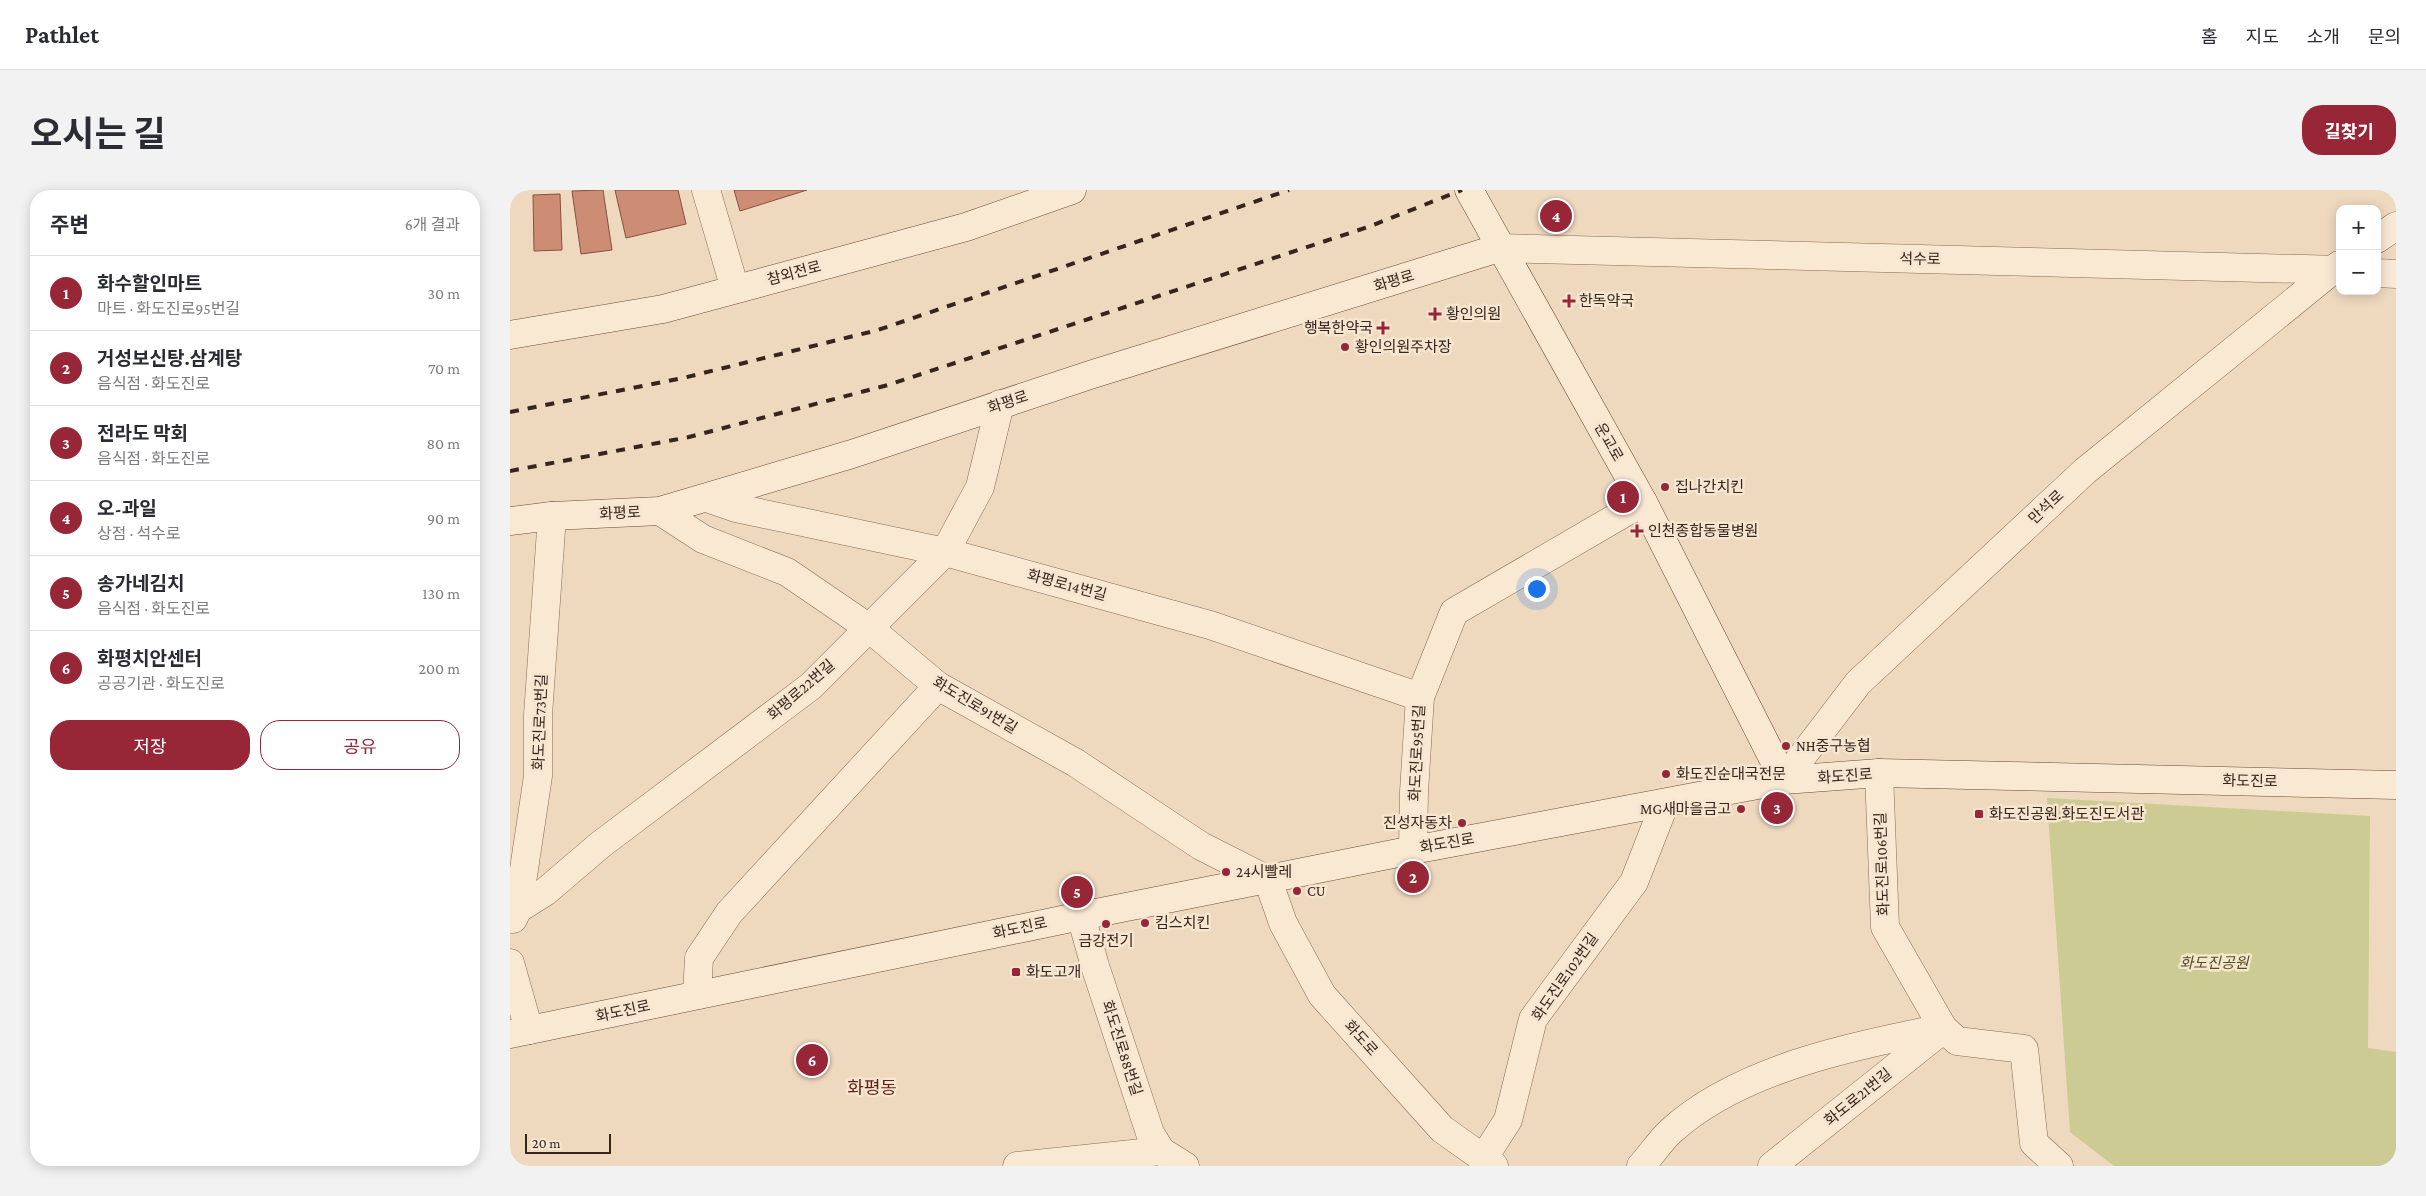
<!DOCTYPE html>
<html lang="ko">
<meta charset="utf-8">
<style>
:root{--surface:#fff;--page:#f2f2f3;--text:#2b2b33;--muted:#7c7c81;--line:#e1e1e2;--accent:#972737}
body{margin:0;font-family:"Crimson Pro","Noto Sans KR",serif;background:var(--page);color:var(--text)}
.controls{position:absolute;right:15px;top:15px;display:grid;overflow:hidden;border-radius:10px;box-shadow:0 2px 12px #0003}
.controls button{width:45px;height:45px;display:grid;place-items:center;padding:0;border:0;border-bottom:1px solid var(--line);background:var(--surface);color:var(--text);font:25px sans-serif}
.scale{position:absolute;left:15px;bottom:12px;width:86px;box-sizing:border-box;padding-left:5px;border:2px solid #36251c;border-top:0;font-size:14px;line-height:18px;white-space:nowrap;color:#36251c;-webkit-text-stroke:4px #f6e5cf;paint-order:stroke}
.you{position:absolute;left:1026px;top:398px;width:18px;height:18px;margin:-12px;border:4px solid #fff;border-radius:50%;background:#1a73e8;box-shadow:0 0 0 8px #1a73e833}
.badge{display:grid;place-items:center;width:32px;height:32px;border-radius:50%;background:var(--accent);color:#fff;font-size:16px;font-weight:700}
.pin{position:absolute;translate:-50% -50%;border:2px solid #fff;box-shadow:0 1px 5px #0006}
.list{margin:0;padding:0;list-style:none}
h2{display:flex;justify-content:space-between;align-items:center;height:65px;margin:0;padding:0 20px;font-size:21px}
h2 small{font-size:16px;font-weight:400;color:var(--muted)}
.list li{display:grid;grid-template-columns:32px 1fr auto;gap:15px;align-items:center;box-sizing:border-box;height:75px;padding:0 20px;border-top:1px solid var(--line)}
.list b{display:block;font-size:19px;white-space:nowrap}
.list p{margin:0;font-size:16px;white-space:nowrap;color:var(--muted)}
.list em{font-size:16px;font-style:normal;color:var(--muted)}
.actions{display:flex;gap:10px;padding:15px 20px}
.actions a{flex:1;padding:11px 0;border:1px solid var(--accent);border-radius:20px;text-align:center;font-size:18px;color:var(--accent)}
.actions .main{background:var(--accent);color:#fff}
.map{position:relative;flex:none;width:1886px;height:976px;overflow:hidden;border-radius:20px}
header{display:flex;align-items:center;gap:30px;box-sizing:border-box;height:70px;padding:0 25px;background:var(--surface);border-bottom:1px solid var(--line)}
header strong{font-size:24px}
nav{display:flex;gap:28px;margin-inline-start:auto;font-size:18px}
.intro{display:flex;align-items:center;justify-content:space-between;box-sizing:border-box;height:120px;padding:0 30px}
h1{margin:0;font-size:35px}
.button{padding:12px 22px;border-radius:20px;background:var(--accent);color:#fff;font-size:18px;font-weight:700}
main{display:flex;gap:30px;padding:0 30px}
aside{flex:1;background:var(--surface);border-radius:20px;box-shadow:0 2px 12px #0003}
.map>svg:first-child{display:block}
.green{fill:#cccb93}
.building{fill:#cd8d74;stroke:#86503d}
.lines{fill:none;stroke-linecap:round;stroke-linejoin:round}
.street-casing{stroke:#876a57;stroke-width:29}
.secondary-casing{stroke:#694b3b;stroke-width:29}
.street{stroke:#f9e8d2;stroke-width:28}
.secondary{stroke:#f9e8d2;stroke-width:28}
.rail{stroke:#36251c;stroke-width:4;stroke-dasharray:9 9;stroke-linecap:butt}
.poi-dot{fill:#972737;stroke:#f6e5cf;stroke-width:2}
.labels{text-anchor:middle;stroke-width:5;stroke-linejoin:round;paint-order:stroke}
.street-label{font-size:15px;fill:#36251c;stroke:#f6e5cf}
.poi-label{font-size:15px;fill:#36251c;stroke:#f6e5cf;text-anchor:start}
.park-label{font-size:15px;font-style:italic;fill:#4e5322;stroke:#f6e5cf}
.quarter-label{font-size:18px;fill:#63201b;stroke:#f6e5cf}
</style>
<header>
<strong>Pathlet</strong>
<nav><a>홈</a><a>지도</a><a>소개</a><a>문의</a></nav>
</header>
<div class="intro"><h1>오시는 길</h1><a class="button">길찾기</a></div>
<main>
<aside>
<h2>주변<small>6개 결과</small></h2>
<ul class="list">
<li><span class="badge">1</span><div><b>화수할인마트</b><p>마트 · 화도진로95번길</p></div><em>30 m</em></li>
<li><span class="badge">2</span><div><b>거성보신탕.삼계탕</b><p>음식점 · 화도진로</p></div><em>70 m</em></li>
<li><span class="badge">3</span><div><b>전라도 막회</b><p>음식점 · 화도진로</p></div><em>80 m</em></li>
<li><span class="badge">4</span><div><b>오-과일</b><p>상점 · 석수로</p></div><em>90 m</em></li>
<li><span class="badge">5</span><div><b>송가네김치</b><p>음식점 · 화도진로</p></div><em>130 m</em></li>
<li><span class="badge">6</span><div><b>화평치안센터</b><p>공공기관 · 화도진로</p></div><em>200 m</em></li>
</ul>
<div class="actions"><a class="main">저장</a><a>공유</a></div>
</aside>
<div class="map">
<svg width="1886" height="976" viewBox="0 0 1886 976">
<rect width="100%" height="100%" fill="#eed9bf"/>
<!-- green -->
<path class="green" d="M1537,608l323,18 -2,232 28,4v114h-282l-44,-34z"/>
<!-- building -->
<g class="building">
<path d="M93,0l9,60 -31,4 -9,-63z"/>
<path d="M105,0h63l8,34 -60,14z"/>
<path d="M224,0h73l-67,21z"/>
<path d="M50,4l2,56 -28,1 -1,-56z"/>
</g>
<g class="lines">
<defs>
<g id="street">
<path d="M196,0l29,99"/>
<path d="M1867,49l19,-13"/>
<path d="M989,58l841,22"/>
<path d="M1867,83l19,1"/>
<path d="M197,308l29,10 209,44 265,73 210,72"/>
<path d="M150,321l43,28 84,33 82,56 69,58 138,77 125,83 67,34 15,43 39,72 120,134 52,37"/>
<path d="M1369,583l6,154 58,101 14,13 67,8 10,94 25,23"/>
<path d="M1274,590l74,-97 227,-212 254,-206"/>
<path d="M903,660l1,-58 6,-95 34,-85 189,-110"/>
<path d="M8,719l27,-17 55,-47 211,-159 134,-134 35,-65 20,-83"/>
<path d="M571,726l14,50 55,167 11,18 24,15"/>
<path d="M3,729l5,-10 20,-133v-61l14,-199"/>
<path d="M0,773l19,67"/>
<path d="M187,805l2,-37 30,-45 209,-227"/>
<path d="M973,969l25,-39 25,-101 101,-137 31,-79"/>
<path d="M507,976l144,-15"/>
<path d="M1131,976c10,-11 19,-25 30,-35 68,-62 184,-86 272,-103"/>
<path d="M1262,976l169,-135"/>
</g>
<g id="secondary">
<path d="M959,0l174,312 141,278"/>
<path d="M0,145l153,-26 303,-82 106,-37"/>
<path d="M0,331l42,-5 108,-5 192,-57 241,-80 406,-126"/>
<path d="M0,844l571,-118 332,-66 371,-70 95,-7 517,12"/>
</g>
</defs>
<!-- street casing -->
<use href="#street" class="street-casing"/>
<!-- secondary casing -->
<use href="#secondary" class="secondary-casing"/>
<!-- street -->
<use href="#street" class="street"/>
<!-- secondary -->
<use href="#secondary" class="secondary"/>
<!-- rail -->
<g class="rail">
<path d="M0,222l173,-34 195,-48 411,-140"/>
<path d="M0,281l179,-34 199,-52 480,-158 94,-37"/>
</g>
</g>
<!-- markers -->
<g class="poi-dot">
<path d="M1056.5 103.5h5v5h5v5h-5v5h-5v-5h-5v-5h5z"/>
<path d="M922.5 116.5h5v5h5v5h-5v5h-5v-5h-5v-5h5z"/>
<path d="M870.5 130.5h5v5h5v5h-5v5h-5v-5h-5v-5h5z"/>
<circle cx="835" cy="157" r="5"/>
<circle cx="1155" cy="297" r="5"/>
<path d="M1124.5 333.5h5v5h5v5h-5v5h-5v-5h-5v-5h5z"/>
<circle cx="1276" cy="556" r="5"/>
<circle cx="1156" cy="584" r="5"/>
<circle cx="1231" cy="619" r="5"/>
<rect x="1464" y="619" width="10" height="10" rx="2.5"/>
<circle cx="952" cy="633" r="5"/>
<circle cx="716" cy="682" r="5"/>
<circle cx="787" cy="701" r="5"/>
<circle cx="635" cy="733" r="5"/>
<circle cx="596" cy="734" r="5"/>
<rect x="501" y="777" width="10" height="10" rx="2.5"/>
</g>
<g class="labels">
<!-- street labels -->
<g class="street-label">
<text transform="translate(1410 69) rotate(1)" y="5">석수로</text>
<text transform="translate(284 83) rotate(-15)" y="5">참외전로</text>
<text transform="translate(884 91) rotate(-17)" y="5">화평로</text>
<text transform="translate(498 212) rotate(-18)" y="5">화평로</text>
<text transform="translate(1099 252) rotate(60)" y="5">운교로</text>
<text transform="translate(1536 317) rotate(-43)" y="5">만석로</text>
<text transform="translate(110 323) rotate(-3)" y="5">화평로</text>
<text transform="translate(557 395) rotate(15)" y="5">화평로14번길</text>
<text transform="translate(291 500) rotate(-41)" y="5">화평로22번길</text>
<text transform="translate(465 515) rotate(31)" y="5">화도진로91번길</text>
<text transform="translate(30 532) rotate(-88)" y="5">화도진로73번길</text>
<text transform="translate(907 563) rotate(-87)" y="5">화도진로95번길</text>
<text transform="translate(1335 586) rotate(-4)" y="5">화도진로</text>
<text transform="translate(1740 591) rotate(1)" y="5">화도진로</text>
<text transform="translate(937 653) rotate(-10)" y="5">화도진로</text>
<text transform="translate(1372 674) rotate(-92)" y="5">화도진로106번길</text>
<text transform="translate(510 738) rotate(-12)" y="5">화도진로</text>
<text transform="translate(1055 787) rotate(-55)" y="5">화도진로102번길</text>
<text transform="translate(113 821) rotate(-12)" y="5">화도진로</text>
<text transform="translate(851 848) rotate(48)" y="5">화도로</text>
<text transform="translate(612 858) rotate(72)" y="5">화도진로88번길</text>
<text transform="translate(1348 907) rotate(-39)" y="5">화도로21번길</text>
</g>
<!-- poi labels -->
<g class="poi-label">
<text x="1069" y="116">한독약국</text>
<text x="936" y="129">황인의원</text>
<text x="863" y="143" text-anchor="end">행복한약국</text>
<text x="845" y="162">황인의원주차장</text>
<text x="1165" y="302">집나간치킨</text>
<text x="1138" y="346">인천종합동물병원</text>
<text x="1286" y="561">NH중구농협</text>
<text x="1166" y="589">화도진순대국전문</text>
<text x="1221" y="624" text-anchor="end">MG새마을금고</text>
<text x="1479" y="629">화도진공원.화도진도서관</text>
<text x="942" y="638" text-anchor="end">진성자동차</text>
<text x="726" y="687">24시빨레</text>
<text x="797" y="706">CU</text>
<text x="645" y="738">킴스치킨</text>
<text x="596" y="756" text-anchor="middle">금강전기</text>
<text x="516" y="787">화도고개</text>
</g>
<!-- park labels -->
<g class="park-label">
<text x="1704" y="778">화도진공원</text>
</g>
<!-- quarter labels -->
<g class="quarter-label">
<text x="362" y="904">화평동</text>
</g>
</g>
</svg>
<div class="controls">
<button>+</button>
<button>−</button>
</div>
<div class="scale">20 m</div>
<div class="you"></div>
<div class="pin badge" style="left:1113px;top:307px">1</div>
<div class="pin badge" style="left:903px;top:687px">2</div>
<div class="pin badge" style="left:1267px;top:618px">3</div>
<div class="pin badge" style="left:1046px;top:26px">4</div>
<div class="pin badge" style="left:567px;top:702px">5</div>
<div class="pin badge" style="left:302px;top:870px">6</div>
</div>
</main>
